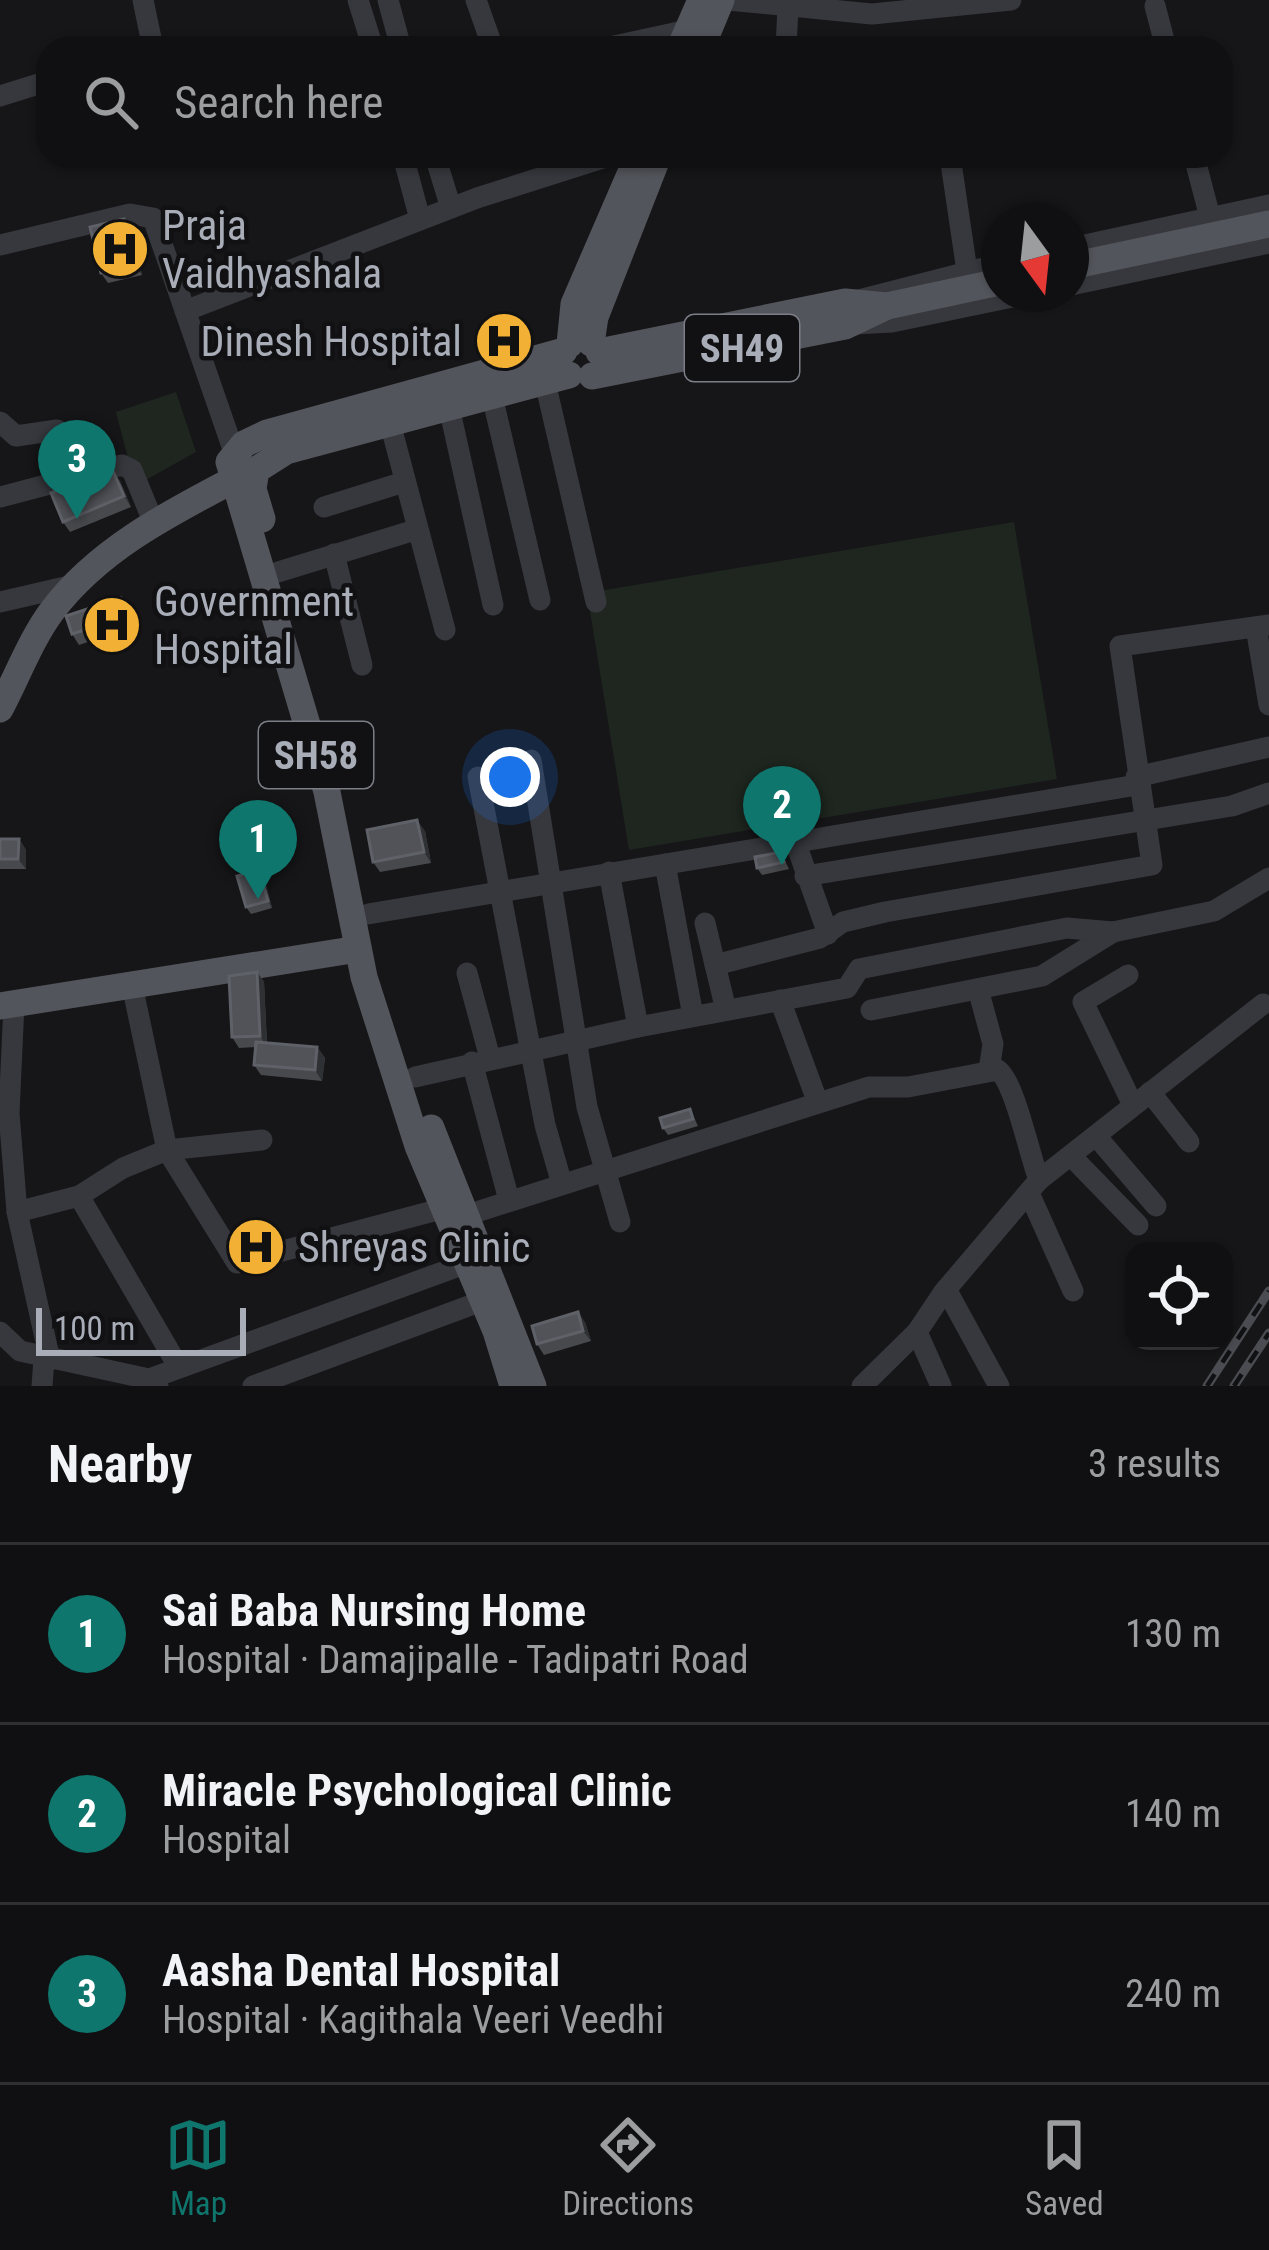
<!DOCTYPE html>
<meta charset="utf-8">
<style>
:root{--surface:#101012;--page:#19191b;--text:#f1f3f6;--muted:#9c9d9f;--line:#303032;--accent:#0f766e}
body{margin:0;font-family:"Roboto Condensed",sans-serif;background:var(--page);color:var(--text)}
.controls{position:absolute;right:36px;bottom:36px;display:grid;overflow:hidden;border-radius:24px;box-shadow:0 3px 9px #0004}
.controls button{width:108px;height:108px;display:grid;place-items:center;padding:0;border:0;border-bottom:3px solid var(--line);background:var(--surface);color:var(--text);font:60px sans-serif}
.compass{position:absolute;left:981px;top:204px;width:108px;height:108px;border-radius:50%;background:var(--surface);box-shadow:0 3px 9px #0004;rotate:165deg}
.scale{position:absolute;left:36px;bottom:30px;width:210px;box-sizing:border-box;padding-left:12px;border:6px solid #a8adb8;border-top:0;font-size:33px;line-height:42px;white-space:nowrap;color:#a8adb8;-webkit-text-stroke:9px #111113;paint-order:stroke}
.you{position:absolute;left:510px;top:777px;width:42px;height:42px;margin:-30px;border:9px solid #fff;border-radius:50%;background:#1a73e8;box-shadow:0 0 0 18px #1a73e833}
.badge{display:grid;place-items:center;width:78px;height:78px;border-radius:50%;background:var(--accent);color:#fff;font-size:39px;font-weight:700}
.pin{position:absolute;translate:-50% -99px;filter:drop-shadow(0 3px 6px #0008)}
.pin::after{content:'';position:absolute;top:63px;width:42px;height:36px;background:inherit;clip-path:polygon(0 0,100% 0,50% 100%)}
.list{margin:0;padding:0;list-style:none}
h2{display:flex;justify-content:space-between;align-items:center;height:156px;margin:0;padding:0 48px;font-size:51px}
h2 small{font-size:39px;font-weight:400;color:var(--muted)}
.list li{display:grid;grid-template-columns:78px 1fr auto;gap:36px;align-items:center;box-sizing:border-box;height:180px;padding:0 48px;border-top:3px solid var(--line)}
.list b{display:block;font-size:45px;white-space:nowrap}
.list p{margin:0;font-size:39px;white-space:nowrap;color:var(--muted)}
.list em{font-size:39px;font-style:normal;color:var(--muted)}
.icon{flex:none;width:66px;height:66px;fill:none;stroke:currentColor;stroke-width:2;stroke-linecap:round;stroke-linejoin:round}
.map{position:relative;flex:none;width:1269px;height:1386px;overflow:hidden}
.search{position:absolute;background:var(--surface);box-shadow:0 3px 9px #0004;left:36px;right:36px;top:36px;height:132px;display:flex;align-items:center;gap:30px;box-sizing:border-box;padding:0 42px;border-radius:36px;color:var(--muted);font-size:45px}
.sheet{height:696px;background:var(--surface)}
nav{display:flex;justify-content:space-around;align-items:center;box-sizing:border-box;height:168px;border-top:3px solid var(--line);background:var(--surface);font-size:33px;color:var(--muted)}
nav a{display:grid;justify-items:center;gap:6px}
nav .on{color:var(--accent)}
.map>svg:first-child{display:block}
.green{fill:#1e261f}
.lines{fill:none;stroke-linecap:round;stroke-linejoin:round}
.minor{stroke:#37383d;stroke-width:21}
.major{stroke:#53555c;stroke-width:27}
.rail-casing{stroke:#4a4c52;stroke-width:9}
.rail{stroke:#111113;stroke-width:4.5;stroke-dasharray:14;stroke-linecap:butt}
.wall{fill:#47494d}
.shaded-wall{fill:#2f3033}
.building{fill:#525359;stroke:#5f6168;stroke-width:3}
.labels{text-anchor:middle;stroke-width:9;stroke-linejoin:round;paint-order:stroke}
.shield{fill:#111113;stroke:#7b7e86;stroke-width:3}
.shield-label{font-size:39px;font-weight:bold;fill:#a8adb8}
.poi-label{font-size:42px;fill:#a8adb8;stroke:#111113;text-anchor:start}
</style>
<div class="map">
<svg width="1269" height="1386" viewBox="0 0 1269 1386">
<rect width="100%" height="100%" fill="#161618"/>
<!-- green -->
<g class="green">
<path d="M176,392l20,60 -61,34 -19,-74z"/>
<path d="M1014,522l43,257 -428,71 -42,-257z"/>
</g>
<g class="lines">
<!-- minor -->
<g class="minor">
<path d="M143,0l10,48"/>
<path d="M358,0l15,48"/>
<path d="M388,0l13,48"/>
<path d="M476,0l17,48"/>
<path d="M728,0l144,14 139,-14"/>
<path d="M1155,6l11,42"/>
<path d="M605,48l83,-18"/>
<path d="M786,48l2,-41"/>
<path d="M0,96l48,-15"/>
<path d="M403,156l17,63"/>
<path d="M435,156l16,52"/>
<path d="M950,156l17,115"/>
<path d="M1194,156l16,61"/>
<path d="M0,245l130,-31 23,4 81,234 10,11"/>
<path d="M1071,248l198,-43"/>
<path d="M1071,285l198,-42"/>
<path d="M855,301l144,-37"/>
<path d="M185,311l292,-113 132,-42"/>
<path d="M855,324l37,-2 134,-28"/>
<path d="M545,382l51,220"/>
<path d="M492,396l48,204"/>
<path d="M449,407l44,198"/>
<path d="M0,422l16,14 41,-6"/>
<path d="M390,423l55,207"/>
<path d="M0,497l122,-32 10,5 21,51"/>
<path d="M324,507l80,-25"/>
<path d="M334,554l28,111"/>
<path d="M278,572l137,-42"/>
<path d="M0,602l78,-18"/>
<path d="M1256,627l13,78"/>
<path d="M531,760l56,347 33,115"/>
<path d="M478,777l67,348 17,59"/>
<path d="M1136,777l133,-30"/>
<path d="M796,844l32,90"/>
<path d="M665,864l28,152"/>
<path d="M609,872l29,155"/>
<path d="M805,876l427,-70 37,-13"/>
<path d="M368,914l769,-129"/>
<path d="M705,923l21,87"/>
<path d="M715,965l105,-27 23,-16 42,-10 267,-47 -32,-219 149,-21"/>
<path d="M467,973l23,85"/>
<path d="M1128,975l-45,27 50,103"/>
<path d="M132,985l35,165 70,113 204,-54"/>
<path d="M978,989l15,55 -4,26"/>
<path d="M780,1000l38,103"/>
<path d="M14,1004l-5,109 8,99 33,148"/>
<path d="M871,1010l171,-34 71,-44"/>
<path d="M472,1062l37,138"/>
<path d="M415,1077l223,-50 209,-39 12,-19 208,-41 46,4 101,-21 55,-33"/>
<path d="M1150,1092l39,50"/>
<path d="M1096,1136l60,70"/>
<path d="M1073,1158l65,67"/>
<path d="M1039,1180l224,-176"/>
<path d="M1029,1193l44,98"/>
<path d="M79,1196l99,170"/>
<path d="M17,1212l62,-16 44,-28 44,-18 95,-10"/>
<path d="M467,1215l402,-128h39l90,-17c17,13 31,84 41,110l-96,113 -26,39 -55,54"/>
<path d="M946,1289l53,97"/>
<path d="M0,1332l20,19 129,28 9,7"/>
<path d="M917,1332l24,54"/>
<path d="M149,1379l332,-121"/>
<path d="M42,1386l2,-27"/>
<path d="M253,1386l229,-85"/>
</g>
<!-- major -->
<g class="major">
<path d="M680,48l21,-48"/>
<path d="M701,48l20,-48"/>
<path d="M1071,266l198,-42"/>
<path d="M591,343l4,-26 63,-161"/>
<path d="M570,344l4,-40 64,-148"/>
<path d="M599,352l246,-50 42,4"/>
<path d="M592,376l253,-50 42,-20 112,-24"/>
<path d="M262,519l-9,-30 3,-19 30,-19 283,-76"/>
<path d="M0,709c17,-32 31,-70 52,-98 45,-60 114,-96 179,-130"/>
<path d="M0,1006l358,-57"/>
<path d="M431,1128l102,258"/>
<path d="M513,1386l-17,-55 -78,-185 -54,-169 -37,-185 -98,-330 15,-18 23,-11 297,-82"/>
</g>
<defs>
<g id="rail">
<path d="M1207,1386l62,-95"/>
<path d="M1234,1386l35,-53"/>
</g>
</defs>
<!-- rail casing -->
<use href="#rail" class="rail-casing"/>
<!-- rail -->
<use href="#rail" class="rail"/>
</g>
<!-- wall -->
<g class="wall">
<path d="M124,219l7,10 11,46 -34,8 -7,-10z"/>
<path d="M514,332l2,14 -22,3 -5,-7z"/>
<path d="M120,481l11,26 -61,25 -7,-10z"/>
<path d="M121,598l8,10 6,18 -56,19 -7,-11z"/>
<path d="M425,831l6,32 -51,9 -7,-10z"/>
<path d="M0,839h19l7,11v19h-26z"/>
<path d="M781,852l8,17 -27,6 -5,-7z"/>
<path d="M259,870l5,7 8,31 -21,6 -5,-7z"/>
<path d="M257,972l7,10 3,61 50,4 8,11 -3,23 -61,-6 -7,-10 2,-18 -17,1 -7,-11z"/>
<path d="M690,1109l8,17 -30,9 -5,-7z"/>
<path d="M264,1221l9,17 -29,8 -8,-13z"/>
<path d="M585,1322l6,19 -47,14 -7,-11z"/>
</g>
<!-- shaded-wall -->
<g class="shaded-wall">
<path d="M124,219l7,10 11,46 -8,-10z"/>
<path d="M113,471l7,10 11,26 -7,-11z"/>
<path d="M121,598l8,10 6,18 -8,-10z"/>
<path d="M417,820l8,11 6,32 -7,-11z"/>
<path d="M19,839l7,11v19l-8,-10z"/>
<path d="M259,870l5,7 8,31 -4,-7z"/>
<path d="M257,972l7,10 3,65 -7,-11z"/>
<path d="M317,1047l8,11 -3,23 -7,-11z"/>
<path d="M578,1312l7,10 6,19 -8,-10z"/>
</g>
<!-- building -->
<g class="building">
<path d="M124,219l10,46 -33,8 -11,-46z"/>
<path d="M509,325l2,14 -22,3 -2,-14z"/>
<path d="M113,471l11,25 -61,26 -12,-29z"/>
<path d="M121,598l6,18 -55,18 -6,-18z"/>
<path d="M417,820l7,32 -51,10 -6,-32z"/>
<path d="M0,839h19l-1,20h-18z"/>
<path d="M781,852l3,10 -27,6 -2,-11z"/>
<path d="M259,870l9,31 -22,6 -9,-31z"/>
<path d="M257,972l3,64 -28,1 -3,-61z"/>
<path d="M256,1042l61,5 -2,23 -61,-5z"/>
<path d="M690,1109l3,10 -30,9 -3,-10z"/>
<path d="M264,1221l4,10 -29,8 -3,-6z"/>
<path d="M578,1312l5,19 -46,13 -5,-18z"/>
</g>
<!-- icons -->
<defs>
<symbol id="hospital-disc" viewBox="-11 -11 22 22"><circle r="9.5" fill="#f2b134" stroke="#111113"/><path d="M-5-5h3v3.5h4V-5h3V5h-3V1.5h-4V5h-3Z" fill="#111"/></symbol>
</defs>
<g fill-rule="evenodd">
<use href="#hospital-disc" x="87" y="216" width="66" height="66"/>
<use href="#hospital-disc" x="471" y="308" width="66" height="66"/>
<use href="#hospital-disc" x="79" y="592" width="66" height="66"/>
<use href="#hospital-disc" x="223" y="1214" width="66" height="66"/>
</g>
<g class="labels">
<!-- shield labels -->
<g class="shield">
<rect x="685" y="315" width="114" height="66" rx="9"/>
<rect x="259" y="722" width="114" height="66" rx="9"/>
</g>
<g class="shield-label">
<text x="742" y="362">SH49</text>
<text x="316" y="769">SH58</text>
</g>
<!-- poi labels -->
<g class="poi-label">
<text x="162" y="240">Praja<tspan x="162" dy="48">Vaidhyashala</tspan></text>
<text x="462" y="356" text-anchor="end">Dinesh Hospital</text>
<text x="154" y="616">Government<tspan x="154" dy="48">Hospital</tspan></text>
<text x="298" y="1262">Shreyas Clinic</text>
</g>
</g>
</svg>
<div class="controls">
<button><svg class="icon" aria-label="locate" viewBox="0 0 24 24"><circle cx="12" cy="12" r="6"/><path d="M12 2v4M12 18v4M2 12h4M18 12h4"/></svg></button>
</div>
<svg class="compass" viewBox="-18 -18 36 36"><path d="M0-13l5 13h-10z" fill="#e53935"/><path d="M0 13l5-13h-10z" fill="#9c9d9f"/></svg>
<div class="scale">100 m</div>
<div class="you"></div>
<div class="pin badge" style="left:258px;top:899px">1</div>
<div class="pin badge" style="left:782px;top:865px">2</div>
<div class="pin badge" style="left:77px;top:519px">3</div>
<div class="search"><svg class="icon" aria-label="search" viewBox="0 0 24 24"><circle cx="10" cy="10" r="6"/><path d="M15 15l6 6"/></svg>Search here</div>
</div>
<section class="sheet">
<h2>Nearby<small>3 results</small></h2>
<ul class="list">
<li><span class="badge">1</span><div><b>Sai Baba Nursing Home</b><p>Hospital · Damajipalle - Tadipatri Road</p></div><em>130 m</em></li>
<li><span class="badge">2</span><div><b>Miracle Psychological Clinic</b><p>Hospital</p></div><em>140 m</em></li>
<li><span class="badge">3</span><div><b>Aasha Dental Hospital</b><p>Hospital · Kagithala Veeri Veedhi</p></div><em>240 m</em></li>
</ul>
</section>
<nav>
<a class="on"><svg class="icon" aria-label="map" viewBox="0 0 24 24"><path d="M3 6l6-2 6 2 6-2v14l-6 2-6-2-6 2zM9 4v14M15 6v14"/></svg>Map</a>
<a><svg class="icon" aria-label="directions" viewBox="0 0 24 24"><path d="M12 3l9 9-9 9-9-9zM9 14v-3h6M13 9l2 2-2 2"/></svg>Directions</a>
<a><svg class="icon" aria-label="saved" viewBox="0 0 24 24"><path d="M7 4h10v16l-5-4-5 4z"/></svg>Saved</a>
</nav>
